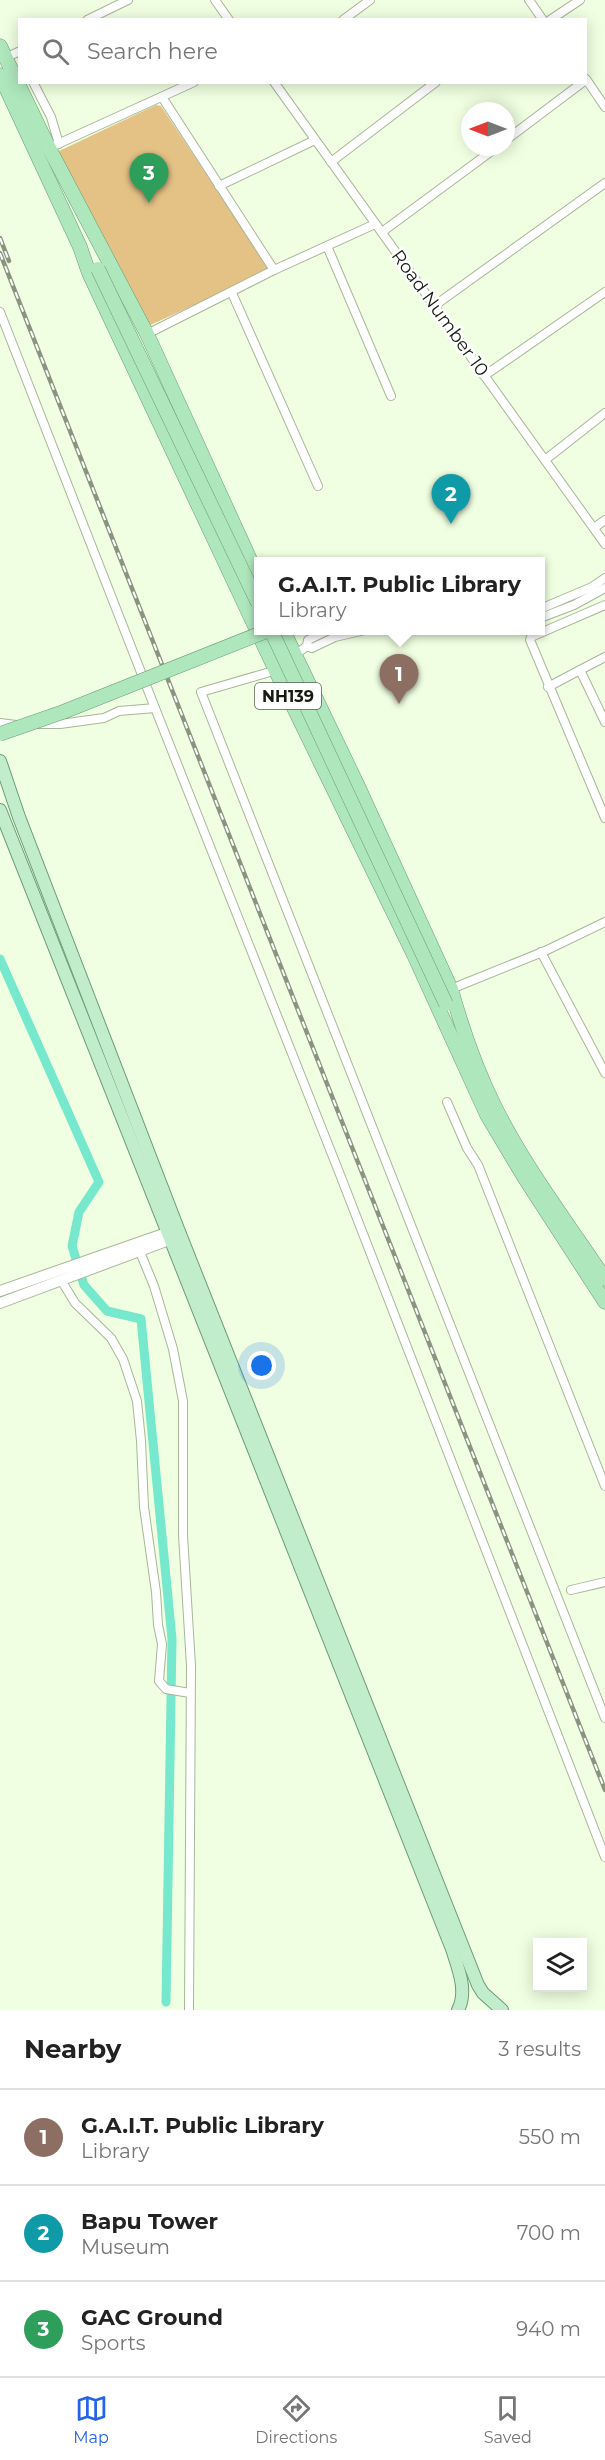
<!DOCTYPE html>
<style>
:root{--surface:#fff;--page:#f2f2f2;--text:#222;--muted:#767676;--line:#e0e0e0;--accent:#2563eb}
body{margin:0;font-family:Montserrat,sans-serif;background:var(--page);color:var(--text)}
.controls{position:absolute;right:18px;bottom:18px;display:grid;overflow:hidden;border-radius:0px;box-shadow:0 3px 15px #0003}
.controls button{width:54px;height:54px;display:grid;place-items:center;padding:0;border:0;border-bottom:2px solid var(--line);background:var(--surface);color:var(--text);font:30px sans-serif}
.compass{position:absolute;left:461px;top:102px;width:54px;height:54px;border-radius:50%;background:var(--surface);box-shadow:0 3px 15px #0003;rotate:270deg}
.you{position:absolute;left:262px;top:1366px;width:21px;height:21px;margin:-15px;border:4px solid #fff;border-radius:50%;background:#1a73e8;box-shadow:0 0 0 9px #1a73e833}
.badge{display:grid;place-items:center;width:39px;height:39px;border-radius:50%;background:var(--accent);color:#fff;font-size:20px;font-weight:700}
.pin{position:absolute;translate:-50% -50px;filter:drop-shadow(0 2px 3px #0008)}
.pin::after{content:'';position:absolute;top:32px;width:21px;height:18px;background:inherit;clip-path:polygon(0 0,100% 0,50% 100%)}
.popup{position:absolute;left:254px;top:557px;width:291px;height:78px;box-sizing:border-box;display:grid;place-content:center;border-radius:0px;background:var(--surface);filter:drop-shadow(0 2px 4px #0005);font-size:20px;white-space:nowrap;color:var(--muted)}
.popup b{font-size:22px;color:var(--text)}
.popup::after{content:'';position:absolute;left:50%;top:100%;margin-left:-12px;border:12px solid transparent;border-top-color:var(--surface)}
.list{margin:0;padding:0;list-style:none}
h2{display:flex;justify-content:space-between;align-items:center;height:78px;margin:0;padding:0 24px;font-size:26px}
h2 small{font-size:20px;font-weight:400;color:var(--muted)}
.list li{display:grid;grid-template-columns:39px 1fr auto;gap:18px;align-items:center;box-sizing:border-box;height:96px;padding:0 24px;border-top:2px solid var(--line)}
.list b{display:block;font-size:22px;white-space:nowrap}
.list p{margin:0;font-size:20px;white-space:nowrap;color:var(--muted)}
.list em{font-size:20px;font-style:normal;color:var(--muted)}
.icon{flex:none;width:33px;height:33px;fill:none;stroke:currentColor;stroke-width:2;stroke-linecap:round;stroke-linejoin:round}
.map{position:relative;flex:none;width:605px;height:2010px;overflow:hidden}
.search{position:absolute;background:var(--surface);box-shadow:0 3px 15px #0003;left:18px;right:18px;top:18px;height:66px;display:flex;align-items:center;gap:15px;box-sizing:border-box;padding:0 21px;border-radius:0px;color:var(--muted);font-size:22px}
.sheet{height:366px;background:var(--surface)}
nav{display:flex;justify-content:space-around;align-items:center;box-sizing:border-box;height:84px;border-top:2px solid var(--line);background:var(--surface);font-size:16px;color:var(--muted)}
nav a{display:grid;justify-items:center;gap:3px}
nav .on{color:var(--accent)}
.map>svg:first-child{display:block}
.green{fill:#e4c286}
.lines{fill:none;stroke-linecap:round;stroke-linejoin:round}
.canal{stroke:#76e8cd;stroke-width:9}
.minor-casing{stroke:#a8b699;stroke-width:10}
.tertiary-casing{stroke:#a8b699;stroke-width:12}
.primary-casing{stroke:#6b9c76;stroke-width:14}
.trunk-casing{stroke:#6b9c76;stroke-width:15}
.minor{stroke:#fff;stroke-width:8}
.tertiary{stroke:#fff;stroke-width:10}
.primary{stroke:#c2edcd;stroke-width:12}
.trunk{stroke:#aee7bc;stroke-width:14}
.rail-casing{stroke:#8a9480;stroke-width:4.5}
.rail{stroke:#fff;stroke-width:2;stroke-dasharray:7;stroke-linecap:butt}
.trunk-bridge-casing{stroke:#6b9c76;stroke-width:15;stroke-linecap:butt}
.trunk-bridge{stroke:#aee7bc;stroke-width:14}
.labels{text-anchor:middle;stroke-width:5;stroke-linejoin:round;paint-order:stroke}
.shield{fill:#fff;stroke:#5c5f58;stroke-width:1.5}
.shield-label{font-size:16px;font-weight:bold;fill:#161b11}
.street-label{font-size:18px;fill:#161b11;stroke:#fff}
</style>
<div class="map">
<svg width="605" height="2010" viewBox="0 0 605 2010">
<rect width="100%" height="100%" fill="#f0ffe1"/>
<!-- green -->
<path class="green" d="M156,105l5,1 107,161 -3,6 -117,53 -91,-174z"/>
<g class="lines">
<!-- canal -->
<path class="canal" d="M0,959l99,223 -20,30 -7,34 12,39 23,26 34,8 31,320 -6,363"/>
<defs>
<g id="minor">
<path d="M215,0l14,20"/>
<path d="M529,0l14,20"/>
<path d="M87,20l41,-20"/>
<path d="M343,20l27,-20"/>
<path d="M550,20l30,-20"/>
<path d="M5,58l15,-7"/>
<path d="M586,79l19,28"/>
<path d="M33,82l18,35 8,27"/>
<path d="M274,82l331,462"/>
<path d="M162,97l112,173"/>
<path d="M506,140l77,-58"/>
<path d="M49,148l145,-66"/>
<path d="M331,162l105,-80"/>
<path d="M219,186l96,-46"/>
<path d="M382,232l115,-85"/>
<path d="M327,246l64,150"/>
<path d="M232,293l86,193"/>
<path d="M434,306l171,-123"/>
<path d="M0,312l155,396"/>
<path d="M147,334l127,-64 101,-46"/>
<path d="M484,376l121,-84"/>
<path d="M545,460l60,-47"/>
<path d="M594,528l11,-8"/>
<path d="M605,605l-74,32 -1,3 75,178"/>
<path d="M540,609l52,-22 13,-9"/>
<path d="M540,618l34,-13 31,-17"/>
<path d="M307,646l5,2 23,-11 30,-7"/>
<path d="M292,657l15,-11 1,-6 21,-10"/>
<path d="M605,657l-25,13 25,52"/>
<path d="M277,670l-76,22 404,1026"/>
<path d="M548,687l32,-17"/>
<path d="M0,723l16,2"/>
<path d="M38,724h22l44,-6 15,-7 36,-3 184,464 266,685"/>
<path d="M541,952l64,121"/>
<path d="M451,989l94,-38 60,-29"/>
<path d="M447,1102l20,46 11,17 127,321"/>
<path d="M140,1252l14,34 19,63 10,52v134l8,131 -2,344"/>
<path d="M61,1280l14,23 36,35 12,21 14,42 4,40 3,66 12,85 2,33 4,19 -3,37 7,8 24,4"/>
<path d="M571,1590l34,-8"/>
</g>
<g id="tertiary">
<path d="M0,1291l175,-61"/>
<path d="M0,1303l177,-66"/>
</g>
<g id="primary">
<path d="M0,761l19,56 159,412 300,756 5,8 19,17"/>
<path d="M0,810l452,1139c6,19 16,42 6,61"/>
</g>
<g id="trunk">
<path d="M0,46l49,102 98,186 111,243"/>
<path d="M0,75l80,172 9,26 187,398 138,284 73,160 37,62 81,125"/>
<path d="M283,630l74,154 94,205c11,39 25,80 43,116 30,61 73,117 111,174"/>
</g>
</defs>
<!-- minor casing -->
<use href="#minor" class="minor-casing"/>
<!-- tertiary casing -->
<use href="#tertiary" class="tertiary-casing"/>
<!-- primary casing -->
<use href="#primary" class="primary-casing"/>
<!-- trunk casing -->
<use href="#trunk" class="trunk-casing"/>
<!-- minor -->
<use href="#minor" class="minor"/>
<!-- tertiary -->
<use href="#tertiary" class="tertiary"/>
<!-- primary -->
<use href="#primary" class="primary"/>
<!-- trunk -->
<use href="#trunk" class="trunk"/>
<defs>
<g id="rail">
<path d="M0,238l9,23"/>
<path d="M0,253l605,1537"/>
</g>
</defs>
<!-- rail casing -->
<use href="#rail" class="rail-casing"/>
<!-- rail -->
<use href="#rail" class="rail"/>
<defs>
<g id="trunk-bridge">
<path d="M98,269l160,334"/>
<path d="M271,630l175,374"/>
<path d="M0,734l63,-22 206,-82"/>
</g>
</defs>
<!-- trunk-bridge casing -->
<use href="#trunk-bridge" class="trunk-bridge-casing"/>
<!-- trunk-bridge -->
<use href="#trunk-bridge" class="trunk-bridge"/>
</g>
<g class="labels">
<!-- shield labels -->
<rect class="shield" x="255" y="683" width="66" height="26" rx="4.5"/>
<g class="shield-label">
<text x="288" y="702">NH139</text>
</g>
<!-- street labels -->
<g class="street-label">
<text transform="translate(440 313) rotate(54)" y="6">Road Number 10</text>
</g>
</g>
</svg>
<div class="controls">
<button><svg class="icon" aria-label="layers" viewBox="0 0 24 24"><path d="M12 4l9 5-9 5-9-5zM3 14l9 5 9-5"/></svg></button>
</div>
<svg class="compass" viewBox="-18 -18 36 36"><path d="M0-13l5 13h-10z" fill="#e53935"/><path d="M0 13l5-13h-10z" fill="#767676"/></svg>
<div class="you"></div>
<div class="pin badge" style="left:399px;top:704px;background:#8d6e63">1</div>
<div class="popup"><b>G.A.I.T. Public Library</b>Library</div>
<div class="pin badge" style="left:451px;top:524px;background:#0f9aa8">2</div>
<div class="pin badge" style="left:149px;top:203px;background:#2e9e5b">3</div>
<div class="search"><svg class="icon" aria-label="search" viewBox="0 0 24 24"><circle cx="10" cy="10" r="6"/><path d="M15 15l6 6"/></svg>Search here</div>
</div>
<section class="sheet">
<h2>Nearby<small>3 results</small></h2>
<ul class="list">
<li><span class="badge" style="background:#8d6e63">1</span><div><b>G.A.I.T. Public Library</b><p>Library</p></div><em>550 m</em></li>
<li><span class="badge" style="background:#0f9aa8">2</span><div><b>Bapu Tower</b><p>Museum</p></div><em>700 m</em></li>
<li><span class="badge" style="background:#2e9e5b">3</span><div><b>GAC Ground</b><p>Sports</p></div><em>940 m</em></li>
</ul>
</section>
<nav>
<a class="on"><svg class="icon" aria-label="map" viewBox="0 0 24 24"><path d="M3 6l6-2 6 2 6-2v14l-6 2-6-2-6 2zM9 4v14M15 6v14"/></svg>Map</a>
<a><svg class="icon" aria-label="directions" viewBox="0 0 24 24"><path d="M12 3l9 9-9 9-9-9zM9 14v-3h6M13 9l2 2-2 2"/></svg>Directions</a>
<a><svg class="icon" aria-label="saved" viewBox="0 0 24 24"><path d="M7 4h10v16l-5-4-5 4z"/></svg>Saved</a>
</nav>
